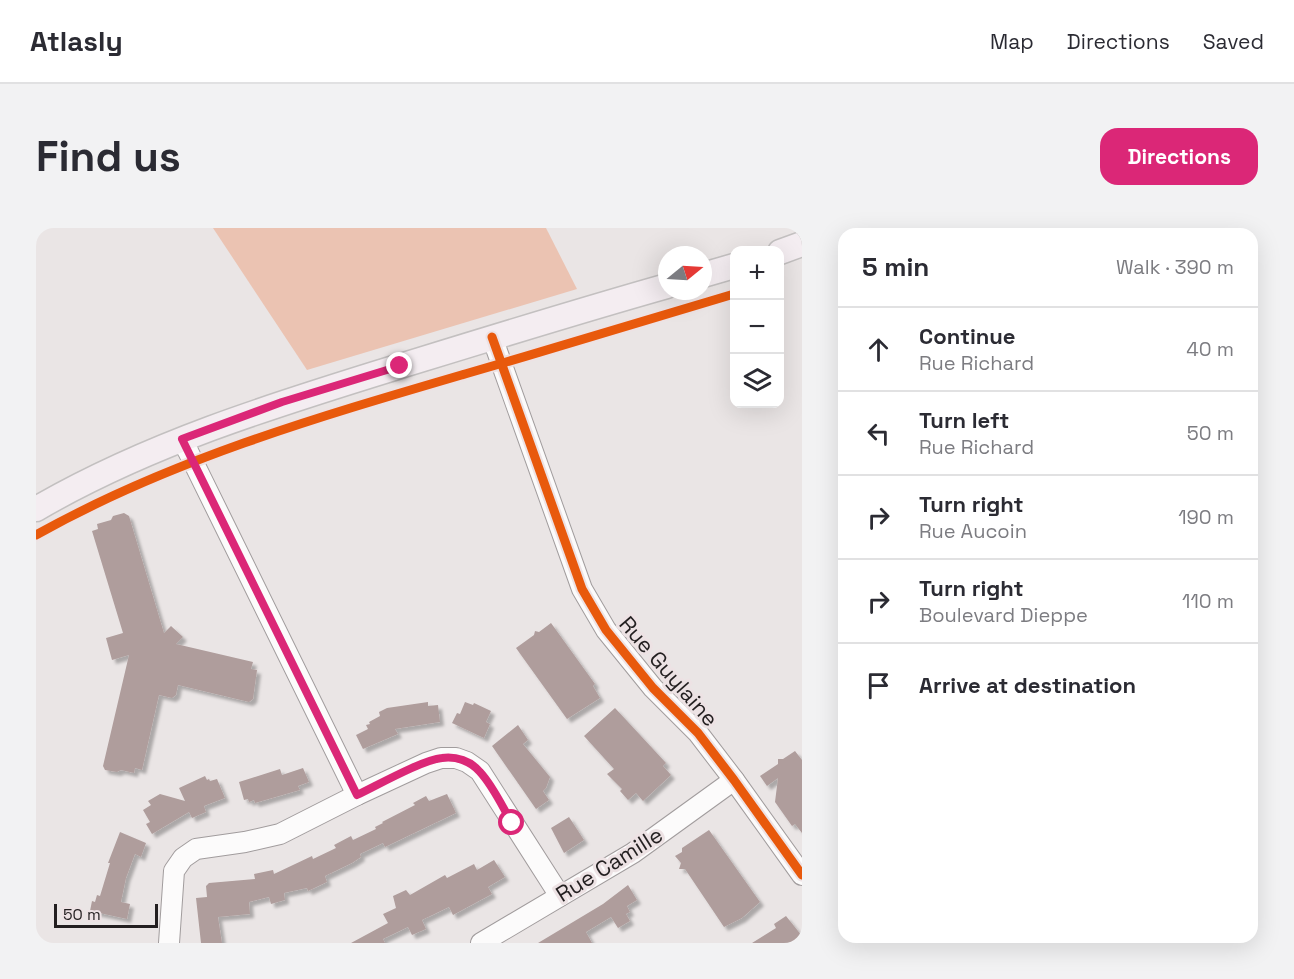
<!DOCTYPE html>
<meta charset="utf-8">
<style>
:root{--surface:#fff;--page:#f2f2f3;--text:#2b2b33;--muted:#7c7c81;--line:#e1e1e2;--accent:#db2777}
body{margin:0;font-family:"Space Grotesk",sans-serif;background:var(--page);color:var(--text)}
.controls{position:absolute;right:18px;top:18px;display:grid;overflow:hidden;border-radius:12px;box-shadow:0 6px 24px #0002}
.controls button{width:54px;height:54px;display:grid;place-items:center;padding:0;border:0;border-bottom:2px solid var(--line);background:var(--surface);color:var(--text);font:30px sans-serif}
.compass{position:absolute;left:622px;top:18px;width:54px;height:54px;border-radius:50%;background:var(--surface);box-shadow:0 6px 24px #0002;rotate:72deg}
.scale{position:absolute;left:18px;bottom:15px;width:104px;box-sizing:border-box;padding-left:6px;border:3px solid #231f20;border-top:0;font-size:16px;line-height:21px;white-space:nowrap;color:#231f20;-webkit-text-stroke:4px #ede2e4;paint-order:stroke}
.stop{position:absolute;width:18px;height:18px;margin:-14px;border:4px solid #db2777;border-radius:50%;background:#fff}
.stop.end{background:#db2777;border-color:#fff;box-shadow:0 2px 6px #0008}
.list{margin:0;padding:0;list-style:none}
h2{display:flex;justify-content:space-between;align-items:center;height:78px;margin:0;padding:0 24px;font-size:26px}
h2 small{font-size:20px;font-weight:400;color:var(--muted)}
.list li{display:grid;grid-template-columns:39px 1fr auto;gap:18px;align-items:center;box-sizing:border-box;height:84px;padding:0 24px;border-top:2px solid var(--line)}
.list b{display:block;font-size:22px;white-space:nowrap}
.list p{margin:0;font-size:20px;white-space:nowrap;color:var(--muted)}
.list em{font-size:20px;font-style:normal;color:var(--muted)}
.icon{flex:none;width:33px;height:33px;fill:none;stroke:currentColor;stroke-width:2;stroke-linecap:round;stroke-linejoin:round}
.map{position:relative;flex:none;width:766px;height:715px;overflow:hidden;border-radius:18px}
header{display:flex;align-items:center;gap:36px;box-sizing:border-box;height:84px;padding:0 30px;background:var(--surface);border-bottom:2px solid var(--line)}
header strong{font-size:28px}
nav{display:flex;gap:33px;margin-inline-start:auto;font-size:21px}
.intro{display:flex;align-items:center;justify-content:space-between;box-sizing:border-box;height:144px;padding:0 36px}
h1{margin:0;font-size:42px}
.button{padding:15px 27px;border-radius:18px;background:var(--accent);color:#fff;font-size:21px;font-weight:700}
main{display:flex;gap:36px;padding:0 36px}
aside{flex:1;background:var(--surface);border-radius:18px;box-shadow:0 6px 24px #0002}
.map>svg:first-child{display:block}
.green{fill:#ebc3b2}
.building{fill:#af9d9c;filter:url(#shadow)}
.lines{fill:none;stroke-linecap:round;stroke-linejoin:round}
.minor-casing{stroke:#a19c9d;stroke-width:22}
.major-casing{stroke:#c3c0c0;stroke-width:27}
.minor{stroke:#fcfbfb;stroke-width:20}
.major{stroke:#f4edf1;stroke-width:24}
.cycleway-casing{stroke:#ede2e4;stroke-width:13}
.cycleway{stroke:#e8590c;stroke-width:9}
.route{stroke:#db2777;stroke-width:8}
.labels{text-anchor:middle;stroke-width:6;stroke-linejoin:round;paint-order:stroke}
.street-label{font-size:22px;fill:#231f20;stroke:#ede2e4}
</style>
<header>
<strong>Atlasly</strong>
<nav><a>Map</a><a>Directions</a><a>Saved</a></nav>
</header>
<div class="intro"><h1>Find us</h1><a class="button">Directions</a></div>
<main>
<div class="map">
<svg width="766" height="715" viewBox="0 0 766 715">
<defs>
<filter id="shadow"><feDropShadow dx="4" dy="4" stdDeviation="1.5" flood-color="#0004"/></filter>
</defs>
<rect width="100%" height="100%" fill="#eae5e5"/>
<!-- green -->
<path class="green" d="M177,0h333l31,61 -270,81z"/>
<!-- building -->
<g class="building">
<path d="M88,285l5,3 35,117 7,-7 12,11 -7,7 77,18 -2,7 6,1 -4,29 -4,3 -71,-17 -2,10 -4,3 -13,-3 -17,75 -7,-2 -1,5 -13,-3 -4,2 -12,-2 -2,-4 26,-111 -17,5 -6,-22 17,-5 -31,-102 6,-2 -1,-5 14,-4 2,-4z"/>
<path d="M515,395l44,61 -2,2 7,12 -33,21 -51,-71 18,-13 1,-4 4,1z"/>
<path d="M392,474v4l10,-1 2,17 -45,7 3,5 -35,15 -7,-14 12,-6 -2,-4 4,-1 -1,-2 11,-6 -1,-4 8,-4z"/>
<path d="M429,474l8,3 1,-2 17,8 -5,11 4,2 -6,14 -32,-15 5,-10 3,1z"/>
<path d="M579,480l51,55 -3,3 8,9 -28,26 -7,-8 -8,7 -8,-9 2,-2 -15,-15 7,-5 -30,-33z"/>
<path d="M482,497l10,15 -5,4 27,33 -4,11 -3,3 6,9 -13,9 -44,-63z"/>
<path d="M759,523l7,9v73l-7,-9 -3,2 -17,-24 3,-24 -11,8 -7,-10 18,-12v-5h5z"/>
<path d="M267,540l6,14 -11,4 2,4 -45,13 -1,-3 -5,2 -1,-3 -4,1 -5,-18 41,-13 2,6z"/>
<path d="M169,548l2,4 2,-1 1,2 7,-2 8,19 -21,8 2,6 -14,6 -3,-6 -37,22 -6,-10 4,-2 -7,-12 8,-5 -3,-4 12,-7 25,7 -6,-13z"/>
<path d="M411,566l9,19 -71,34 -2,-4 -23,11 1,3 -9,6 -27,13 2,6 -19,9 -1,-3 -23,5 1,7 -14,4 -2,-7 -20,5 1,12 -32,3 4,26h-21l-5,-45 11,-1 -1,-11 3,-3 46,-4 -1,-5 19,-4 1,4 38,-18 1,3 23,-11 -2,-3 17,-9 2,4 23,-11 -1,-2 8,-4 -1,-1 33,-17 -2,-2 13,-7 3,5z"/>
<path d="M533,589l15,23 -20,13 -13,-25z"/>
<path d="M673,602l51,72 -18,16 -18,9 -39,-58h-6l2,-6 -6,-7 7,-4v-4z"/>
<path d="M84,604l26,11 -5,14 -6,-3 -9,24 -5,24 9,2 -3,15 -37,-8 2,-10 3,1 2,-7 3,1 10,-33h-2z"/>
<path d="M458,632l11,17 -17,10 4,7 -39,21 -4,-8 -27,13 4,9 -14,6 -4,-8 -25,12 2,4h-34l37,-20 -5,-9 13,-6 -3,-12 13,-6 4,5 35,-20 2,3 27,-14 3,6z"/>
<path d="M592,657l9,15 -10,6 3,6 -4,2 4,7 -12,7 -7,-11 -25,15 6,11h-54l65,-39z"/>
<path d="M750,688l16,20v7h-50l24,-15 -2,-4z"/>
</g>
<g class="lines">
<defs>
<g id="minor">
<path d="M456,109l90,252 24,41 47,58 45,45 36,47 68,95"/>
<path d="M146,211l175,356"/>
<path d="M133,715l5,-72 9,-13 13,-9 49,-7 35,-8 77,-39 69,-32 15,-5h15l11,4 13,9 80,125"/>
<path d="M445,715l152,-90 101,-73"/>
</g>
<g id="major">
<path d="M744,24l22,-8"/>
<path d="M667,47l31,-9"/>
<path d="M0,281c112,-65 235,-103 358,-141 91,-28 181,-56 273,-82"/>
</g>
</defs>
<!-- minor casing -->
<use href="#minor" class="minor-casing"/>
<!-- major casing -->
<use href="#major" class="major-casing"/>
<!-- minor -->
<use href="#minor" class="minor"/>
<!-- major -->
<use href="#major" class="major"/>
<defs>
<g id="cycleway">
<path d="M456,109l90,252 24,41 47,58 45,45 36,47 68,95"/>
<path d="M0,307c134,-75 282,-118 429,-161 90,-26 180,-53 269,-80"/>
</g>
</defs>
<!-- cycleway casing -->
<use href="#cycleway" class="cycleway-casing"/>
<!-- cycleway -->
<use href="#cycleway" class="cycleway"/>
</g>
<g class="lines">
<!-- route -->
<path class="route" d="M364,138l-118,36 -100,37 175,356c21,-10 65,-35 85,-37 14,-2 29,3 38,14 13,14 22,34 32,51"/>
</g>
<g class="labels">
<!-- street labels -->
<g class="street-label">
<text transform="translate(633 443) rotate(49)" y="8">Rue Guylaine</text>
<text transform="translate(573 636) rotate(-32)" y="8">Rue Camille</text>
</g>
</g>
</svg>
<div class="controls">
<button>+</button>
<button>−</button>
<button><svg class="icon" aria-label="layers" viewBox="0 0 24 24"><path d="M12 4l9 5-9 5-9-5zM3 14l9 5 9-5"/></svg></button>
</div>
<svg class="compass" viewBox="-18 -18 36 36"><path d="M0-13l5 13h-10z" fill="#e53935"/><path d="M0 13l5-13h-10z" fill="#7c7c81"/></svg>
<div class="scale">50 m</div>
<div class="stop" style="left:476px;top:595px"></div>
<div class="stop end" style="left:364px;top:138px"></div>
</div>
<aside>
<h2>5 min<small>Walk · 390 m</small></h2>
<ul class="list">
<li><svg class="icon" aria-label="ahead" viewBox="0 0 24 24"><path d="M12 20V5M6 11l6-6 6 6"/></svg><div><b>Continue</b><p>Rue Richard</p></div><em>40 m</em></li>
<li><svg class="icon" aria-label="left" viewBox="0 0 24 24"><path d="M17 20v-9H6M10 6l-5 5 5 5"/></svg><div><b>Turn left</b><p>Rue Richard</p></div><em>50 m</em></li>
<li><svg class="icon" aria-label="right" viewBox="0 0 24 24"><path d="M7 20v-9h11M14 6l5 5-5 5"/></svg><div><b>Turn right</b><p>Rue Aucoin</p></div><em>190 m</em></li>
<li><svg class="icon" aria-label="right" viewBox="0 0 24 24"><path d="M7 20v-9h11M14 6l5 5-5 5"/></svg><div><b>Turn right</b><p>Boulevard Dieppe</p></div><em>110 m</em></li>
<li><svg class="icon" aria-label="arrive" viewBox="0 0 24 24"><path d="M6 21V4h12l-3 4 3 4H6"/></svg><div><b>Arrive at destination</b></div></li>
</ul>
</aside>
</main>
